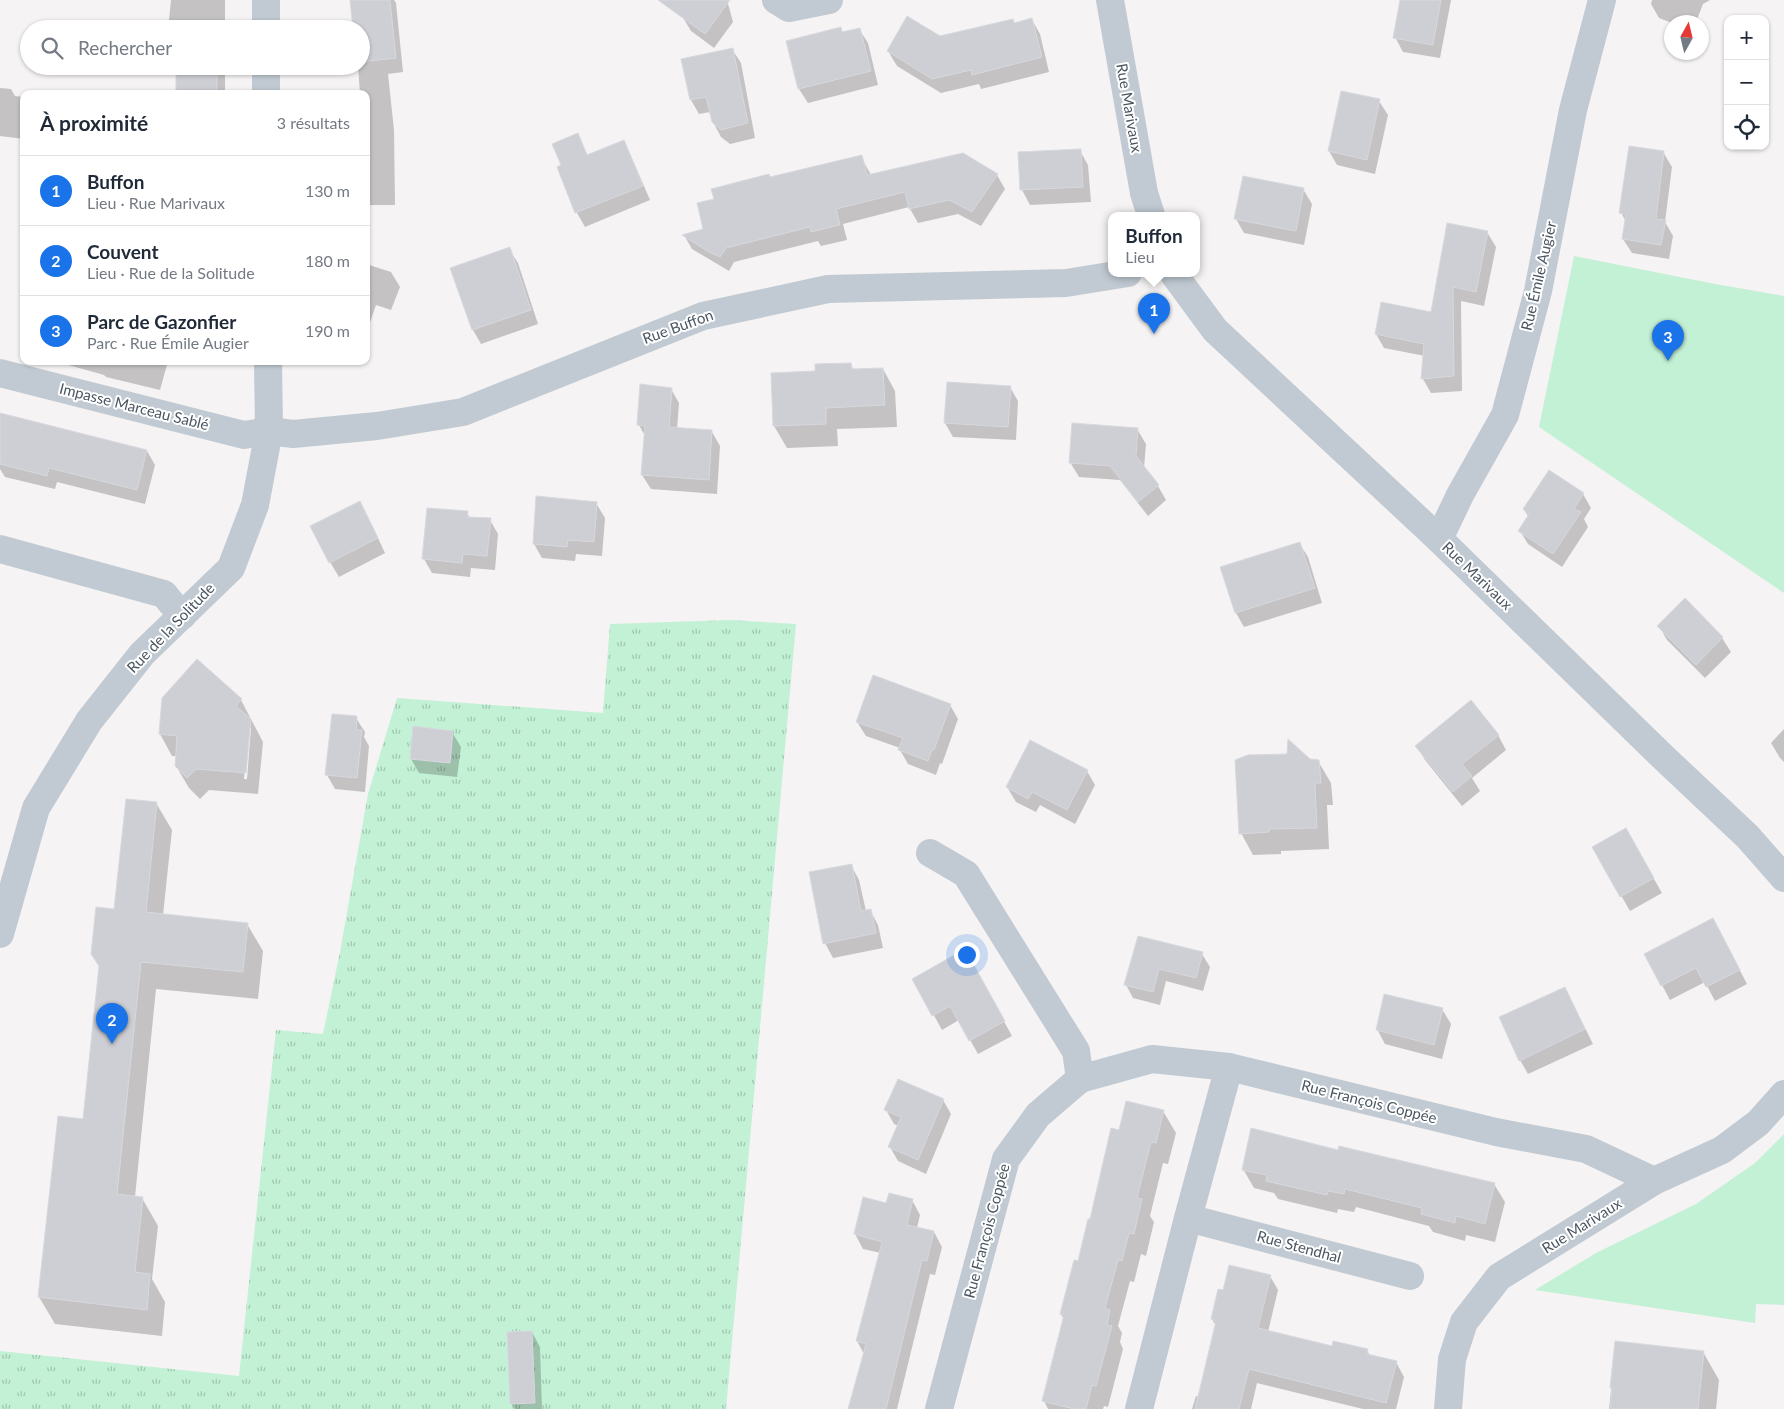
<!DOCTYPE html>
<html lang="fr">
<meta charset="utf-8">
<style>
:root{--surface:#fff;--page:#f6f6f7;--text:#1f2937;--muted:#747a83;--line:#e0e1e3;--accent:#1a73e8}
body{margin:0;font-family:Lato,sans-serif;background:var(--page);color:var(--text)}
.controls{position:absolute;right:15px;top:15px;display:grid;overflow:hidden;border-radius:10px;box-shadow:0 1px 4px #0004}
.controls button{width:45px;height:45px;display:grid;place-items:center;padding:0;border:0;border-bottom:1px solid var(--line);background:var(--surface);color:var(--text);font:25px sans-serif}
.compass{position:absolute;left:1664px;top:15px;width:45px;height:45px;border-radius:50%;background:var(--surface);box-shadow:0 1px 4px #0004;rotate:8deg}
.you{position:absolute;left:966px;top:954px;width:18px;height:18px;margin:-12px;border:4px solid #fff;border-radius:50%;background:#1a73e8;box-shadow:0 0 0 8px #1a73e833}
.badge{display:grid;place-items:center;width:32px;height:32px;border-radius:50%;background:var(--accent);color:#fff;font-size:16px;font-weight:700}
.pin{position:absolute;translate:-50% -41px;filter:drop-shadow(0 1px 2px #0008)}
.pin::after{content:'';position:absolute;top:26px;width:18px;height:15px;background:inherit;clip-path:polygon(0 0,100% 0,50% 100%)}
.popup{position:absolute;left:1108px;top:212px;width:92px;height:65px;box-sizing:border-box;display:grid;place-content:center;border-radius:10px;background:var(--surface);filter:drop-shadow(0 1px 4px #0005);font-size:16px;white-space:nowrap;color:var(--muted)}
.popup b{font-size:19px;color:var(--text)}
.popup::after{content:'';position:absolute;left:50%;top:100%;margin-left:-10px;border:10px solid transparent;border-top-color:var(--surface)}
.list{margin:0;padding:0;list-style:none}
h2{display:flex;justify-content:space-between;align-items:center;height:65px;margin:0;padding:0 20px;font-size:21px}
h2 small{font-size:16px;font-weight:400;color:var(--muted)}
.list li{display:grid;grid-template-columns:32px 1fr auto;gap:15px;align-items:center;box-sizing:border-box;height:70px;padding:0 20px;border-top:1px solid var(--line)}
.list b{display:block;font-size:19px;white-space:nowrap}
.list p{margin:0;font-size:16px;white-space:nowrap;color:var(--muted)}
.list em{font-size:16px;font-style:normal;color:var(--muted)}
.icon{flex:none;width:28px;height:28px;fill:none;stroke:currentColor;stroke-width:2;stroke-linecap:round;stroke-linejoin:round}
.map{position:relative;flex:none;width:1784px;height:1409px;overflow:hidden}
.search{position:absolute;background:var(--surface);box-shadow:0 1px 4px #0004;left:20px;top:20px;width:350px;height:55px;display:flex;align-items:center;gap:12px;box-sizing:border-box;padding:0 18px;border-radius:28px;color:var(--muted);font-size:19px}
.panel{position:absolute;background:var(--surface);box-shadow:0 1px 4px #0004;left:20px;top:90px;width:350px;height:275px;border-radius:10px}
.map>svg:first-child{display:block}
.grass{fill:url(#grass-tufts)}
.green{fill:#c3f1d5}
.shadow{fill:#0003;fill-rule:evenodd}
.building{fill:#cdcfd5;stroke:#d7d9de}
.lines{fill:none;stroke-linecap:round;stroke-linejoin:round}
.minor{stroke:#c1cad2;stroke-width:28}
.labels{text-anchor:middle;stroke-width:4;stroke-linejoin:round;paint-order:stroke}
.street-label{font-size:15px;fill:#4a5661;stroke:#fff}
</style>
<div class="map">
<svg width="1784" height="1409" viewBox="0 0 1784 1409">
<defs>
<pattern id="grass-tufts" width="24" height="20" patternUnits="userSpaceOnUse" patternTransform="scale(1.25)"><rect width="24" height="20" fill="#c3f1d5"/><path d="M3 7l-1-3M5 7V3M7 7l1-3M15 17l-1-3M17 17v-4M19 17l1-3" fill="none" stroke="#a0c6b0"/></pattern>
</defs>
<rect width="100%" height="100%" fill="#f5f3f3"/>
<!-- grass -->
<path class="grass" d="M730,620l66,4 -70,785h-726v-58l239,25 37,-346 47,4 17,-82 28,-158 29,-96 206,15 7,-89z"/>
<!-- green -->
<g class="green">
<path d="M1574,256l141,28 69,12v297l-245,-166z"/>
<path d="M1784,1134v171l-28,-1 -1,19 -220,-33 61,-37 100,-49 59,-41z"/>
</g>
<!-- shadow -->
<g class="shadow">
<path d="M171,0h54v29h-51l-5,-9z"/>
<path d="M352,0h42l2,3 7,69 -15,2 6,56 1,75h-29v-111h-6l-2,-28h3v-37z"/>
<path d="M678,0h49l6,22 -19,26 -23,-17 -9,-15z"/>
<path d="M1401,0h50l-11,58 -37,-6 -8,-15z"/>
<path d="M1652,0h58l-7,4 -7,18 -24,1 -13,-5 -8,-14z"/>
<path d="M1013,20l2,4 17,-4 8,14 9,38 -68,17 -2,-5 -38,9 -44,-27 -9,-15z"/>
<path d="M840,28l3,5 16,-4 9,14 10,42 -70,18 -9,-14z"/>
<path d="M732,49l9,14 14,75 -25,6 -9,-7 -8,-15 -3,-10 -11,2 -8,-14 -9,-40z"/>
<path d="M177,66h48v28h-41z"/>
<path d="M0,88l11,1 4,7 9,1v42l-24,-3z"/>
<path d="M1379,101l9,14 -13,59 -38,-9 -8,-14z"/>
<path d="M577,135l11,21 35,-15 8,15 19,44 -65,27 -8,-14 -19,-45 4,-2z"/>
<path d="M1080,151l8,14 3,37 -61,3 -8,-15 -2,-36z"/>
<path d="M1663,152l9,15 -7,55 8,14 -4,23 -37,-6 -9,-14 3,-17 -5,-10z"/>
<path d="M861,157l10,18h126l8,14 -24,37 -23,-12 -40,9 -9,-16 -66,17 4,16 -26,6 -3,-5 -84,21 -5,9 -37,-22 -8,-14 21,-5 10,-30 55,-21z"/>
<path d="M1303,189l9,15 -8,41 -60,-12 -8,-14z"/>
<path d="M1487,232l9,15 -12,59 -23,-5 1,90 -31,2 -8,-14 2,-23 -41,-8 -8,-14 56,-21z"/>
<path d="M509,249l9,14 20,61 -57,20 -8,-14z"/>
<path d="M366,264l25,8 9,15 -9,23 -15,-5 -10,29z"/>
<path d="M54,361h114l-8,29 -54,-13 -2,-2z"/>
<path d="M850,364l4,6 29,-1 12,22 2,36 -60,2 1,17 -51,2 -13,-22 -2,-52 44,-2z"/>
<path d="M1010,387l8,14 -2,39 -63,-3 -8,-14z"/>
<path d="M671,389l8,14 -2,26 35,3 8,14 -3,48 -66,-5 -9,-14 3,-39 -6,-11z"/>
<path d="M0,413l147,38 8,14 -10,39 -88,-22 -2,7 -50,-12 -5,-8z"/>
<path d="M1137,429l9,15 -2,24 14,18 8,14 -18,16 -28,-36 -41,-3 -9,-15z"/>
<path d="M1583,494l8,14 -7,11 4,8 -26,40 -34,-23 -8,-13 9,-14 -5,-7z"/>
<path d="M596,503l9,15 -3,38 -26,-2 -1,7 -33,-3 -8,-14z"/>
<path d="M467,513l3,5 20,2 8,14 -3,36 -24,-2 -1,9 -38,-4 -8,-14z"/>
<path d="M368,517l17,36 -46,24 -9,-15z"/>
<path d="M1299,543l9,14 14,46 -78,24 -8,-14 -14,-45z"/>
<path d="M1685,600l37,38 9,14 -26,26 -38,-38 -8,-14z"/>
<path d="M241,700l22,42 -5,52 -49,-4 -9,9 -11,-11 -13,-22 1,-10h-5l-12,-22zM249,728h2l-4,51h-3z"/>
<path d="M950,705l8,14 -16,45 -2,-1 -4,12 -28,-11 -8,-14v-2l-34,-12 -9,-14z"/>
<path d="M356,718l9,14 -1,5 5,9 -4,46 -30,-3 -8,-14z"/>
<path d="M1784,729v33l-4,-4 -9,-15z"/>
<path d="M452,732l9,15 -4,30 -38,-4 -8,-14z"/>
<path d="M1498,735l8,15 -34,28 8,13 -18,15 -37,-46 -8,-14z"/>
<path d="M1288,755l30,6 13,22 2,22h-6l2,44 -48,2v3l-28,1 -12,-22z"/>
<path d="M1087,771l8,14 -20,39 -35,-19 -4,7 -20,-10 -9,-15z"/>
<path d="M156,803l16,27 -9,85 84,9 16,27 -5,48 -102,-10 -21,208 7,1 16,28 -6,53 13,23 -3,34 -107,-12 -16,-27 45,-177 32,-210z"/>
<path d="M1626,830l36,63 -32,18 -36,-63z"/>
<path d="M851,865l8,15 7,31 4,-1 8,15 5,23 -50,10 -8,-15z"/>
<path d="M1721,934l26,50 -32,17 -10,-19 -35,18 -8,-15z"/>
<path d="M1139,938l63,16 8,13 -7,24 -37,-10 -6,24 -27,-7 -7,-13z"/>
<path d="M965,951l47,85 -34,18 -19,-34 -17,10 -28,-51z"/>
<path d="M1565,988l28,56 -65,30 -8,-14z"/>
<path d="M1442,1009l9,15 -9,35 -57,-15 -8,-15z"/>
<path d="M943,1100l8,14 -25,60 -28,-13 -8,-14 9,-21 -5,-2 -8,-14z"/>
<path d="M1163,1111l13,22 -8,31 -5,-1 -13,53 4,6 -8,34 -5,-2 -7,28 -4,-1 -12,45 4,7 -2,9 3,7 -15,58 -4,-1 -1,3h-55l-4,-8 20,-81 -3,-6 18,-51 12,-42 29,-90z"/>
<path d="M1339,1151l155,33 11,18 -10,40 -29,-7 -1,6 -32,-9 -4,-6 -73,-19 -2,5 -16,-3 -1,4 -59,-14 -4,-6 -20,-5 -11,-19z"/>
<path d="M864,1199l23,5 25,-4 8,15 -3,13 17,4 8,15 -7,28 -5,-1 -33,135h-48l15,-55 -7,-13 24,-88 -18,-4 -8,-15z"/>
<path d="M1270,1276l8,14 -10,42 65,16 34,2 3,6 26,6 8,15 -8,32h-33l-106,-26 -6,26h-59l4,-13 3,1 17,-71 -4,-7 12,-27z"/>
<path d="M532,1332l8,15 2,62h-27l-3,-5z"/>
<path d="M1616,1343l87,9 16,28 -3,29h-107z"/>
</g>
<!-- building -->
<g class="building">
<path d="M350,0h40l6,58 -35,4v-33h-8z"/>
<path d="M658,0h72l-25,34z"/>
<path d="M1400,0h41l-8,45 -40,-7z"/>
<path d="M907,16l33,20 73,-17 1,4 18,-5 10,39 -70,18 -1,-5 -39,9 -45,-28z"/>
<path d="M841,27l1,5 18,-4 11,43 -73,18 -12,-48z"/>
<path d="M733,48l15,75 -27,7 -9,-8 -6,-25 -16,3 -9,-41z"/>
<rect x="176" y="66" width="41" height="28"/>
<path d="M1341,91l39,8 -13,61 -39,-9z"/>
<path d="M578,133l9,22 37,-15 19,46 -68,27 -18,-46 4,-2 -9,-21z"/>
<path d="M1629,146l35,5 -8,68 10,1 -5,25 -39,-6 4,-25 -7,-1z"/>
<path d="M1081,149l2,38 -63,3 -2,-38z"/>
<path d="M963,153l35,21 -26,38 -23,-12 -40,9 -4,-17 -69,17 4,16 -29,7 -1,-5 -84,21 -6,9 -11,-5 -27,-17 21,-6 -6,-26 17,-4 -3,-10 58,-15 1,3 92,-22 5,20z"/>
<path d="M1243,176l61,12 -8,43 -62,-12z"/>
<path d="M1447,223l41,8 -12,61 -23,-5 1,89 -33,3 3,-35 -49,-10 6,-32 50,10z"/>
<path d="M510,247l21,63 -59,20 -22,-62z"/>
<path d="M851,363l1,6 31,-1 2,37 -59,3v16l-53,2 -2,-53 44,-2v-7z"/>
<path d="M947,382l64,4 -3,41 -64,-4z"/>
<path d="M640,384l32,4 -3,39 43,3 -3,50 -68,-5 4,-49 -8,-1z"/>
<path d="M0,413l147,37 -10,40 -88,-22 -2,8 -47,-12z"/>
<path d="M1072,423l66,5 -2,28 23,29 -21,17 -28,-36 -41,-3z"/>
<path d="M1549,470l35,23 -10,16 7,3 -28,42 -35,-23 11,-17 -6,-5z"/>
<path d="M536,496l61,6 -3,40 -26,-2 -1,7 -34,-3z"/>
<path d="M360,501l18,37 -49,25 -19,-37z"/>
<path d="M427,508l41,3 -1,6 24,1 -4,38 -24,-2 -1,9 -40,-4z"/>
<path d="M1300,542l15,46 -80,25 -15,-46z"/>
<path d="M1685,598l38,39 -27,28 -39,-39z"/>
<path d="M197,659l45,40 -6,7 15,13 -5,54 -50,-4 -9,9 -12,-12 2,-30 -18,-2 3,-36z"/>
<path d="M873,675l78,29 -17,46h-2l-4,11 -30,-11 5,-12 -47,-16z"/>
<path d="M1471,700l28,35 -37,29 10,12 -19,16 -38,-46z"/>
<path d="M332,714l25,2 -1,14h6l-5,48 -32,-3z"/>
<path d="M413,726l40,5 -3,32 -40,-4z"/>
<path d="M1288,739l22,20 9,1 2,23h-6l2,45 -48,1v3l-30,2 -4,-74 13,-5 39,-1z"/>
<path d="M1030,740l58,30 -21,40 -35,-18 -4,7 -22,-12z"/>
<path d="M126,799l31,3 -11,110 102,11 -5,49 -102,-10 -24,232 26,3 -8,75 15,2 -3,36 -109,-13 20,-181 25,3 16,-153 -8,-12 5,-47 18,2z"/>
<path d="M1626,828l28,50 -34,19 -28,-50z"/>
<path d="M852,864l9,47 10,-2 5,24 -53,11 -14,-72z"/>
<path d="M1713,918l27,52 -34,17 -10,-19 -35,18 -17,-32z"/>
<path d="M1138,936l65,16 -7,26 -37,-9 -6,23 -29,-7z"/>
<path d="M965,949l40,72 -36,20 -19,-35 -18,10 -20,-37z"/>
<path d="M1565,987l20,42 -66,32 -20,-44z"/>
<path d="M1384,994l59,14 -9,37 -58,-15z"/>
<path d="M898,1079l46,20 -26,61 -30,-13 13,-30 -17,-7z"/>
<path d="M1126,1101l38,9 -8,33 -5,-1 -14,56 5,1 -8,35 -5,-1 -7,28 -4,-1 -13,48 5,2 -3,15 5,1 -16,60 -4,-1 -6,24h-12l-32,-8 22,-86 -4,-1 14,-54 4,1 10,-42h2l21,-91 8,2z"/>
<path d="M1251,1128l87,22 1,-4 156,37 -10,41 -29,-8 -1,7 -34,-9 1,-6 -77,-19 -1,5 -16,-3 -1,4 -61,-14 1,-6 -25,-5z"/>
<path d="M889,1193l24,6 -6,26 27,6 -7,30 -5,-1 -36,149h-38l18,-65 -10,-3 26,-99 -28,-8 9,-37 23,6z"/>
<path d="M1229,1265l42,10 -13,53 74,18 1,-5 35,8 -1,5 30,7 -11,42 -137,-34 -10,40h-44l21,-88 -5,-2 7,-30 5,1z"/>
<path d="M532,1331l3,72 -25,1 -3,-72z"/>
<path d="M1615,1341l89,10 -6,58h-88l2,-21h-2z"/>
</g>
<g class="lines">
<!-- minor -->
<g class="minor">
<path d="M266,0v29"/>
<path d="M776,0l13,8 40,-8"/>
<path d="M1110,0l34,193 7,22"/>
<path d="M266,66v28"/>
<path d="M1173,273l42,57 224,209 224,218 85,80 36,41"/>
<path d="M0,373l244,62 25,-4 24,3 84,-8 86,-14 240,-96 125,-27 238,-6 62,-10"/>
<path d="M1439,539l21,-44 45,-80 33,-124 35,-181 29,-110"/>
<path d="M0,549l164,45 18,22"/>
<path d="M930,853l36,21 110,177 4,28"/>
<path d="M0,934l36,-126 53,-87 53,-67 89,-86 24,-63 14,-74 -1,-70"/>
<path d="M1188,1218l222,58"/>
<path d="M939,1409l67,-250 32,-44 42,-36 72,-20 77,8 267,65 90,17 68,32"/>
<path d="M1139,1409l49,-191 41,-151"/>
<path d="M1448,1409l4,-50 12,-37 35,-45 155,-96 68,-31 36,-27 26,-29"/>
</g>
</g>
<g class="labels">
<!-- street labels -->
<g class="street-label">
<text transform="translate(1129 108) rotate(80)" y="5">Rue Marivaux</text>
<text transform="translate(1539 276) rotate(-77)" y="5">Rue Émile Augier</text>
<text transform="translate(678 327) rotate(-20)" y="5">Rue Buffon</text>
<text transform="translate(134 407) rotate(14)" y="5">Impasse Marceau Sablé</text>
<text transform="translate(1477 576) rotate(44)" y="5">Rue Marivaux</text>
<text transform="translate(171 628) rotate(-46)" y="5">Rue de la Solitude</text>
<text transform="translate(1369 1102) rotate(14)" y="5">Rue François Coppée</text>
<text transform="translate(1582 1226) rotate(-32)" y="5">Rue Marivaux</text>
<text transform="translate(987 1231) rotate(-75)" y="5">Rue François Coppée</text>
<text transform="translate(1299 1247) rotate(15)" y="5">Rue Stendhal</text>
</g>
</g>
</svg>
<div class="controls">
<button>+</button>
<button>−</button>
<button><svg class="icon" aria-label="locate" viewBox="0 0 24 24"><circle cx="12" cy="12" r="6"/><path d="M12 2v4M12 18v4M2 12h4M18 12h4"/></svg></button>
</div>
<svg class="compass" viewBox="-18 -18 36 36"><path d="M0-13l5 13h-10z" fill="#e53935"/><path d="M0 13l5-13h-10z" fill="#747a83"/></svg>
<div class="you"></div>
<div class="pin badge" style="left:1154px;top:334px">1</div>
<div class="popup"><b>Buffon</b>Lieu</div>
<div class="pin badge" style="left:112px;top:1044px">2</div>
<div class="pin badge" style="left:1668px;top:361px">3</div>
<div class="search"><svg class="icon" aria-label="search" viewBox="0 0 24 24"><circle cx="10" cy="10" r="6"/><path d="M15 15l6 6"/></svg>Rechercher</div>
<section class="panel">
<h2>À proximité<small>3 résultats</small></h2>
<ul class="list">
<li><span class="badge">1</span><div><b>Buffon</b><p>Lieu · Rue Marivaux</p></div><em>130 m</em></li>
<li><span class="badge">2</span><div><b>Couvent</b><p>Lieu · Rue de la Solitude</p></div><em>180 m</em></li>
<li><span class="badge">3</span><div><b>Parc de Gazonfier</b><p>Parc · Rue Émile Augier</p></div><em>190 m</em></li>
</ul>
</section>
</div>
